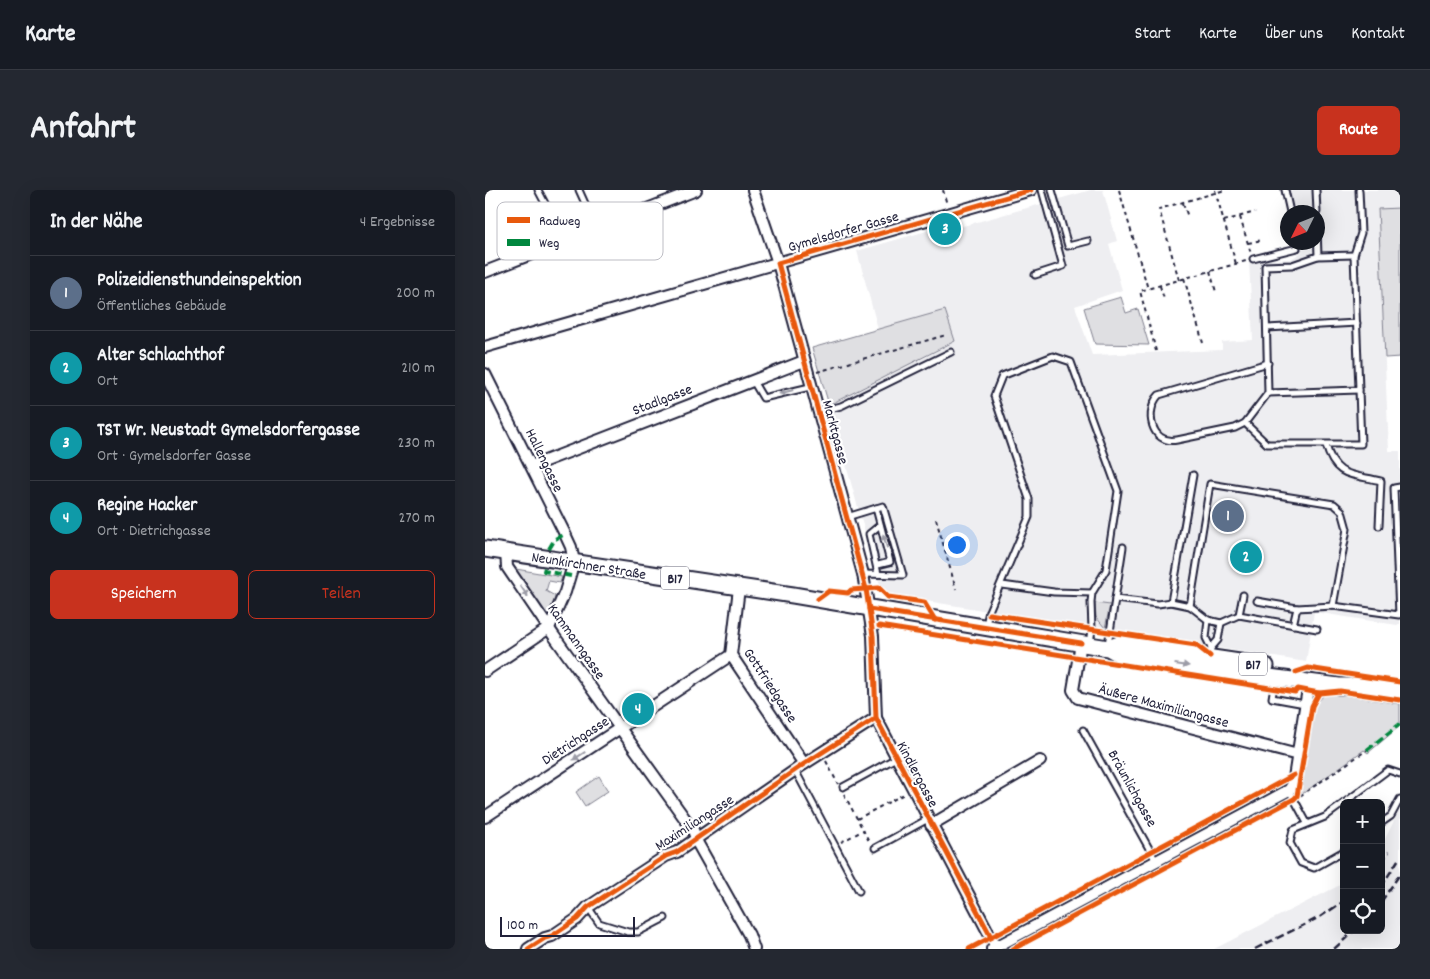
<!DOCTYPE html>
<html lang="de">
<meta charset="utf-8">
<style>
:root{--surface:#171b24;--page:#242831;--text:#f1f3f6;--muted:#9ea1a6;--line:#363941;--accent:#c8321e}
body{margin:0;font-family:Dekko,sans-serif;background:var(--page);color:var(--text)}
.controls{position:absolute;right:15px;bottom:15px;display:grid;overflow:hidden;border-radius:8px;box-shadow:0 5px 20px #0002}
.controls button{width:45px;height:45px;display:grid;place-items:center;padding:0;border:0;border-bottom:1px solid var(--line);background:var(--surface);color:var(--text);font:25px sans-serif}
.compass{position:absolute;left:795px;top:15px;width:45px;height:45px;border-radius:50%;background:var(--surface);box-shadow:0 5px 20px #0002;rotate:227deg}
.scale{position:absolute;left:15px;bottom:12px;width:135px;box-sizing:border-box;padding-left:5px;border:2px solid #22223b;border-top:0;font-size:14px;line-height:18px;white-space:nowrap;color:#22223b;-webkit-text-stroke:4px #fff;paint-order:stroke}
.you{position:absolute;left:471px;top:354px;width:18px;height:18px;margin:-12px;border:4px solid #fff;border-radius:50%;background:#1a73e8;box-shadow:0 0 0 8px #1a73e833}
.badge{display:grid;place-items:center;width:32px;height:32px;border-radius:50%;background:var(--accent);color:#fff;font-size:16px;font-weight:700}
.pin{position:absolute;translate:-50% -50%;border:2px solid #fff;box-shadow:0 1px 5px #0006}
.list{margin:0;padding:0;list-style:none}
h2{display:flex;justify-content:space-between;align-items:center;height:65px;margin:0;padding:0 20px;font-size:21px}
h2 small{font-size:16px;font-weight:400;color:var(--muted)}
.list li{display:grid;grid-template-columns:32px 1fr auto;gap:15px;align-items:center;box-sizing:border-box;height:75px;padding:0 20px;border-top:1px solid var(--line)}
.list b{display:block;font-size:19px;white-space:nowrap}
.list p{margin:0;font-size:16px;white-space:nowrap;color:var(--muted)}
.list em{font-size:16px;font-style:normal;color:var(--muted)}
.actions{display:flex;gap:10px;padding:15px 20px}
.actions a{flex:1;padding:11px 0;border:1px solid var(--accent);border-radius:8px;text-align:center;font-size:18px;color:var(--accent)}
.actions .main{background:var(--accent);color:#fff}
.icon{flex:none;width:28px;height:28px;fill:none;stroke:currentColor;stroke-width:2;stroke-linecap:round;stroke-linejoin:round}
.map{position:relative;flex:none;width:915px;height:759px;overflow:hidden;border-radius:8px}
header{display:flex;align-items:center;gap:30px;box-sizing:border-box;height:70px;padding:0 25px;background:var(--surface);border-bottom:1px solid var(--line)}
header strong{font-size:24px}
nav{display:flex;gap:28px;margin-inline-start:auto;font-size:18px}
.intro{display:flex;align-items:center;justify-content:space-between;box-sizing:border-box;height:120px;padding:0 30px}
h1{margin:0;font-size:35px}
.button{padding:12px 22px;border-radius:8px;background:var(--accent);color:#fff;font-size:18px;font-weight:700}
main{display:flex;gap:30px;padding:0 30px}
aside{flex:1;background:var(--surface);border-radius:8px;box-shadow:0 5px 20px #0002}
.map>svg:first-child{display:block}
.built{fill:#eeeef1}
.green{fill:#dfdfe2;stroke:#80808e}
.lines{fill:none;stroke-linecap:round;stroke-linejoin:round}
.service-casing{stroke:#22223b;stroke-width:9}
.minor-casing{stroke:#22223b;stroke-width:14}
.primary-casing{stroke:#22223b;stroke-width:19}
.path{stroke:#22223b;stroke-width:2;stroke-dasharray:4 4;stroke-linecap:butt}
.service{stroke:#fff;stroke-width:5}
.minor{stroke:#fff;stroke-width:10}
.primary{stroke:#fff;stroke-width:15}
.rail{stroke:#22223b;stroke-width:2.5;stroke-dasharray:8 4;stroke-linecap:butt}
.quiet{stroke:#00873e;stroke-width:4;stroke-dasharray:8 4;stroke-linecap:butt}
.cycleway-casing{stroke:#fff;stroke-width:8}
.cycleway{stroke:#e8590c;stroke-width:5}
.oneway{fill:#9c9ca7}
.labels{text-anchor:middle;stroke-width:4.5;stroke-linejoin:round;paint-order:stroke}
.shield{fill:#fff;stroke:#646476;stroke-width:1}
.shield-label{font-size:14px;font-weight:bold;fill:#22223b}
.street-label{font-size:15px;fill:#22223b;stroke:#fff}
.key{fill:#fff;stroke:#bdbdc4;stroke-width:1}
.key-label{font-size:14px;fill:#22223b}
</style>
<header>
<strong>Karte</strong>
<nav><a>Start</a><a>Karte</a><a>Über uns</a><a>Kontakt</a></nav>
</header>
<div class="intro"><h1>Anfahrt</h1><a class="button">Route</a></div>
<main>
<aside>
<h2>In der Nähe<small>4 Ergebnisse</small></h2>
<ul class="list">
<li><span class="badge" style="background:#5c6f8a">1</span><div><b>Polizeidiensthundeinspektion</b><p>Öffentliches Gebäude</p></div><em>200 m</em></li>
<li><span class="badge" style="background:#0f9aa8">2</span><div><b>Alter Schlachthof</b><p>Ort</p></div><em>210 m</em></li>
<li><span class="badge" style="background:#0f9aa8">3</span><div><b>TST Wr. Neustadt Gymelsdorfergasse</b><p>Ort · Gymelsdorfer Gasse</p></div><em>230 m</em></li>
<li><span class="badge" style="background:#0f9aa8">4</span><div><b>Regine Hacker</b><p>Ort · Dietrichgasse</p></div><em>270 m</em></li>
</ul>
<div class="actions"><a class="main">Speichern</a><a>Teilen</a></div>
</aside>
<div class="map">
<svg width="915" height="759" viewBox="0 0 915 759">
<rect width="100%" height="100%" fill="#fff"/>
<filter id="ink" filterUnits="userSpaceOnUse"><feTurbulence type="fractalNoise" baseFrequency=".02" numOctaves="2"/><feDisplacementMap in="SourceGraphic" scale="10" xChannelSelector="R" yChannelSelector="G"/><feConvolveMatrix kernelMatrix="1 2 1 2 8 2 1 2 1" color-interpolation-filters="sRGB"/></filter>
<g filter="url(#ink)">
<!-- built -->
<g class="built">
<path d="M606,0h12l14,51 -8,3 13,46 -47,16 17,49 130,-5v-8l31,-2 -4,-79 42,-2 11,-7 -2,-9 17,-1v-30h-23l-5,-22h111v18l-22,2 11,241h11v173l-3,1 -83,-13 -8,50 -417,-67 -10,-13 -50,-177 126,-64 -10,-31 -67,19 -21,-78 91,-26 1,5z"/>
<path d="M915,619v140h-186l130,-66v47h37v-83z"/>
</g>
<!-- green -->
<g class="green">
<path d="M915,18v149l-15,1 -7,-149z"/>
<path d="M636,107l5,16 12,-4 11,36 -54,-1 -11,-36z"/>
<path d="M460,120l10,31 -126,64 -17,-57z"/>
<path d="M31,379l46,8 -2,6 -11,-2 -3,10 9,5 -5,23 -5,-1 -30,-47z"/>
<path d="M610,413l15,2 -5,23 -9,-11z"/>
<path d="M847,503l68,11v22l-32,27 -4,-3 -62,44 -2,-3 15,-86 9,-10z"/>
<path d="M114,586l9,15 -23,15 -9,-14z"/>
</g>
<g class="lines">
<defs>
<g id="service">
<path d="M53,0l10,19"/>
<path d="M94,0l18,40"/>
<path d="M567,0l16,56 20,-5"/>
<path d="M800,0l5,22"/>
<path d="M831,0l1,22"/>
<path d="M832,38l1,28"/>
<path d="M869,65l-36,1 -26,9 -27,1 3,127 91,-3"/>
<path d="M768,69l44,-11 -1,-6"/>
<path d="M550,85l28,-9 -21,-76"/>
<path d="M782,138l90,-5"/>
<path d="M783,173l-109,32c-15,16 -8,50 18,45l58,-12 10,-5 23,-30"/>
<path d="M268,191l10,17 47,-11"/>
<path d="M333,222l23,-6 110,-54"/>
<path d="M760,233l22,21h94l-7,-189 7,-22 -2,-43"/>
<path d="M841,255c9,33 26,29 55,36l-2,45"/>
<path d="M391,318l14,54 -12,3"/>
<path d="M362,327l36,-11 20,69 -40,-1"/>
<path d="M393,384l-9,-40 11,-9"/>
<path d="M517,395l52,7 38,1"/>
<path d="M630,409l43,5 13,-2 19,4 18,14 13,3 18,-8 78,14"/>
<path d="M772,411l40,7 36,-2 66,9 -5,-127 6,-1"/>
<path d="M686,412l22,-127"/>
<path d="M705,416l20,-122 124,20 8,7 5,18 -14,77"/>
<path d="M754,425l4,-20"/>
<path d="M723,430l-2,18 5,10"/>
<path d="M501,435l3,-14 40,-94v-18l-35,-103 8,-20 51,-20 18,6 47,129 -12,79 -14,23 -1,9 1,27 -2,15"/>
<path d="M808,435l4,-17"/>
<path d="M623,455l15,-98"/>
<path d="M725,467l1,-9 7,-8 3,-17"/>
<path d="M790,490l-3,18 33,6"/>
<path d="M598,540l73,131"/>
<path d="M310,580l64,121"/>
<path d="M358,597l53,-29"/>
<path d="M804,600l18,33"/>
<path d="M859,613l-19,14 -32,13 -3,13 11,20 13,5 30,-17"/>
<path d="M859,613l44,-33 12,4"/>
<path d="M896,633l10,-7 9,-17"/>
<path d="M390,658l53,-29"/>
<path d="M103,717l11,16 29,9h10l27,-14"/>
</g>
<g id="minor">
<path d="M268,0l25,73 85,311 10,62 3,82 120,229"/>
<path d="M0,82l211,-82"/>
<path d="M0,157l546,-157"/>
<path d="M0,184l80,160 6,13 3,15 -9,30 -16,36 -64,43"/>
<path d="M47,276l272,-105"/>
<path d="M21,362l1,15 47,69 139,194 5,14 51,91 5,14"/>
<path d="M254,398l-8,67 73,109"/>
<path d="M596,453l-8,47 5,8 220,57"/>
<path d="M0,627l246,-162"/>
<path d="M446,635l109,-64"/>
<path d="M43,759l17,-11 7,-2 25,-17 11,-12 78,-51 11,-4 127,-88 72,-46"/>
<path d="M507,759l297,-159 4,-6 16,-102"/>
</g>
<g id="primary">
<path d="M0,359l308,46 297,50 18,3 11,6 36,8 184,24h32"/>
<path d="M626,457l8,-3 147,22"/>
<path d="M877,494l38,7"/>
</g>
</defs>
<!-- service casing -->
<use href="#service" class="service-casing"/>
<!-- minor casing -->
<use href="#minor" class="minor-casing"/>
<!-- primary casing -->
<use href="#primary" class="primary-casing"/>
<!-- path -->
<g class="path">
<path d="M458,0l4,15"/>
<path d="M634,0l29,99"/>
<path d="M730,0l21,74"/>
<path d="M698,13l5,14"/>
<path d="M755,27l11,37"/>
<path d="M739,31l31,-9"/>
<path d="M763,53l14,-3"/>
<path d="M725,81l6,21"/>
<path d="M699,88l19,65"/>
<path d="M694,90l-20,-71 66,-19"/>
<path d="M675,96l4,13"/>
<path d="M671,161l-16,-60 106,-30"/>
<path d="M332,182l129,-37"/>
<path d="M451,329l20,70"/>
<path d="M341,571l12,23"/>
<path d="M359,604l26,49"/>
<path d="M815,606l67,-46"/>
<path d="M372,629l49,-26"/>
<path d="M356,652l23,-12"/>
</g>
<!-- service -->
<use href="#service" class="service"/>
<!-- minor -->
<use href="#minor" class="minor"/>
<!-- primary -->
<use href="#primary" class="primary"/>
<!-- rail -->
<g class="rail">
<path d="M896,672l8,-10"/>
<path d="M896,697l19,-30"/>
<path d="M896,712l19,-28"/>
<path d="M770,759l65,-32 24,-16"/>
<path d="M849,759l21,-19"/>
</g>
<!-- quiet -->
<g class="quiet">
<path d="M64,359l6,-10 10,-5"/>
<path d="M60,378l-1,3 27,5"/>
<path d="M882,560l33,-26"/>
</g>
<defs>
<g id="cycleway">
<path d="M333,409l11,-8 19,2 3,-3 28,-2 9,9 36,5 11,18"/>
<path d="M384,419l212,34"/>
<path d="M504,424l207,31 14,11"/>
<path d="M394,436l416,66 3,-3 21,4 21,-2 60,9"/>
<path d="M811,482l12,-4 92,14"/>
<path d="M506,747l-115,-219 -3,-82 -7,-47 -88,-326 253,-73"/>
<path d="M43,759l17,-11 7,-2 25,-17 11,-12 78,-51 11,-4 127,-88 72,-46"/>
<path d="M484,759l325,-174"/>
<path d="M528,759l281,-150 3,-3 15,-90 7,-13"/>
</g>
</defs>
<!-- cycleway casing -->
<use href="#cycleway" class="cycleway-casing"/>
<!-- cycleway -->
<use href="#cycleway" class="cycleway"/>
</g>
<!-- one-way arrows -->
<defs><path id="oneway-solid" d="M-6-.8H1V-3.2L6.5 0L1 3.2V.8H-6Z" transform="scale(1.25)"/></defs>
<g class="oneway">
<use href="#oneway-solid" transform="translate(301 202) rotate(165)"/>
<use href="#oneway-solid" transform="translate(400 351) rotate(-106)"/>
<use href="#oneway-solid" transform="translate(39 401) rotate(56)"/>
<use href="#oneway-solid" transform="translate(697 475) rotate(7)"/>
<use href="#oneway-solid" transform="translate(94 566) rotate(147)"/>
</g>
</g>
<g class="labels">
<!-- shield labels -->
<g class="shield">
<rect x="176" y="376.5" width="28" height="23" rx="4"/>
<rect x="754" y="462.5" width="28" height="23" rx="4"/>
</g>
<g class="shield-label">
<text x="190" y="393">B17</text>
<text x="768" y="479">B17</text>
</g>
<!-- street labels -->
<g class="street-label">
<text transform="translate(358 41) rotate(-16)" y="5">Gymelsdorfer Gasse</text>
<text transform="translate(177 209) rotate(-21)" y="5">Stadlgasse</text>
<text transform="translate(351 242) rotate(75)" y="5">Marktgasse</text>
<text transform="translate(60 270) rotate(64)" y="5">Hallengasse</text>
<text transform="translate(104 375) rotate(9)" y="5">Neunkirchner Straße</text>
<text transform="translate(92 451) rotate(55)" y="5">Kammanngasse</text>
<text transform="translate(286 495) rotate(57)" y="5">Gottfriedgasse</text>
<text transform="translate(679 515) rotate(15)" y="5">Äußere Maximiliangasse</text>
<text transform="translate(90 550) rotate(-33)" y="5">Dietrichgasse</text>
<text transform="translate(433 584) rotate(62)" y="5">Kindlergasse</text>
<text transform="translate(648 598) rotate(61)" y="5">Bräunlichgasse</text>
<text transform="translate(209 632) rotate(-33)" y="5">Maximiliangasse</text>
</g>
</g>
<!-- legend -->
<rect x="12" y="12" width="166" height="58" rx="8" class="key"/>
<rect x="22" y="27" width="23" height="6" fill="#e8590c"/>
<rect x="22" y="49" width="23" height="7" fill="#00873e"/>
<g class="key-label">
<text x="54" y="35">Radweg</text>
<text x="54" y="57">Weg</text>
</g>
</svg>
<div class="controls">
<button>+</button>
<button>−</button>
<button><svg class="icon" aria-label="locate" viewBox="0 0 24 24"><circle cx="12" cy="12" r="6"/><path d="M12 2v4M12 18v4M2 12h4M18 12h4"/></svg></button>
</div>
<svg class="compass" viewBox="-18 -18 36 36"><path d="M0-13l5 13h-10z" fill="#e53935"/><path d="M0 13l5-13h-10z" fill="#9ea1a6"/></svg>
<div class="scale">100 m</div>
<div class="you"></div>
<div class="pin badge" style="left:743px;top:326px;background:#5c6f8a">1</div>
<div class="pin badge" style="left:761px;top:367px;background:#0f9aa8">2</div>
<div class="pin badge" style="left:460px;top:39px;background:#0f9aa8">3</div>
<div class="pin badge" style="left:153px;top:519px;background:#0f9aa8">4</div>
</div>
</main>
